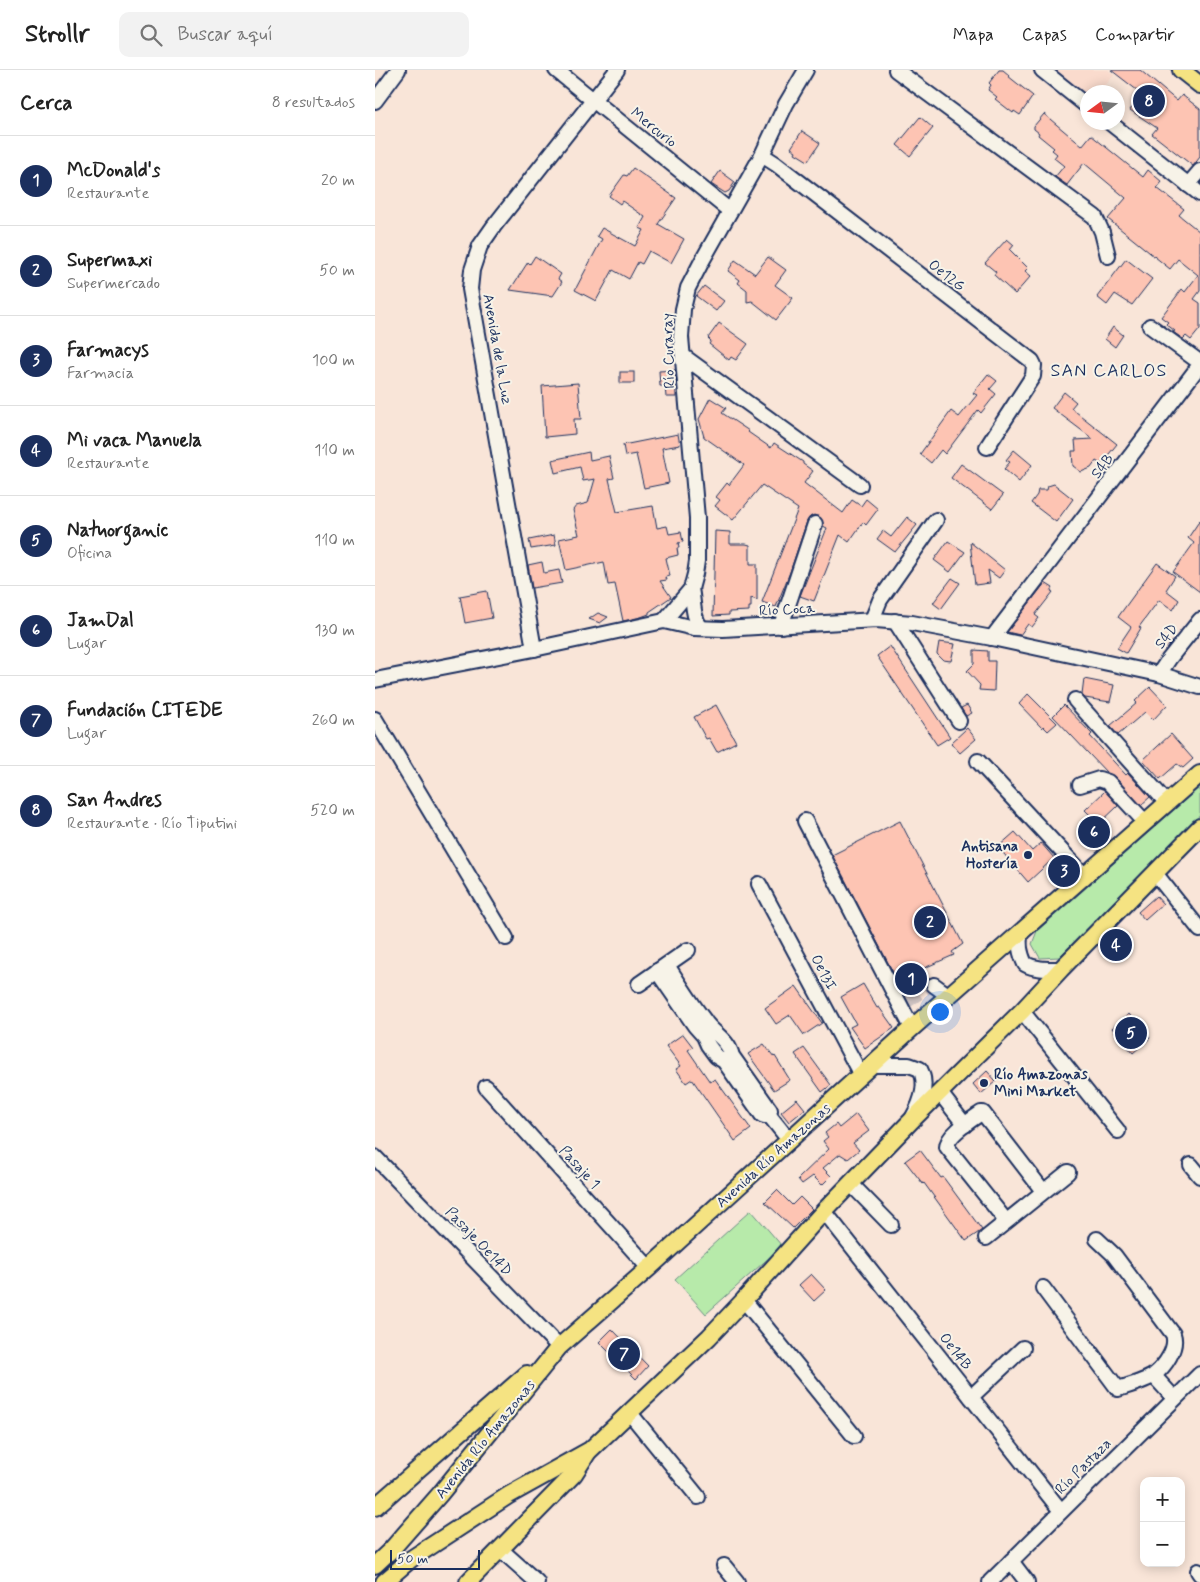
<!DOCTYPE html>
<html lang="es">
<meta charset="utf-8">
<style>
:root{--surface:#fff;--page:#f2f2f2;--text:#222;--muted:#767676;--line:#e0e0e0;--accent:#1b2f5e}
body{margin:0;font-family:Mynerve,sans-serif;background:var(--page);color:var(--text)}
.controls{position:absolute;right:15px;bottom:15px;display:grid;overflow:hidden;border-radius:10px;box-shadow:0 2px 12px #0003}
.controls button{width:45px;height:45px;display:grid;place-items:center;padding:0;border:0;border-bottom:1px solid var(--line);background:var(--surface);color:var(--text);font:25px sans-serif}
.compass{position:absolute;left:705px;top:15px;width:45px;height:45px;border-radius:50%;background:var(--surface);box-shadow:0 2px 12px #0003;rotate:255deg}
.scale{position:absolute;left:15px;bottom:12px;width:90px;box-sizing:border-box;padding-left:5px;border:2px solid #1b2f5e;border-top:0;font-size:14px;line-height:18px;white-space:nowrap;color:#1b2f5e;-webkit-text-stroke:4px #f7f3e8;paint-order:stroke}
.you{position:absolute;left:564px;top:941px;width:18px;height:18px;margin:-12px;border:4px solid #fff;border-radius:50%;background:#1a73e8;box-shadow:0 0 0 8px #1a73e833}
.badge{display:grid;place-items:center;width:32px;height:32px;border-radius:50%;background:var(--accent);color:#fff;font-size:16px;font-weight:700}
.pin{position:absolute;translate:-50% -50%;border:2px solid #fff;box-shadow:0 1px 5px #0006}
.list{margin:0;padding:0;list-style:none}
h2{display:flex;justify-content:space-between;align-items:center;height:65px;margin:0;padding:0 20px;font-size:21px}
h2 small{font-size:16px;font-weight:400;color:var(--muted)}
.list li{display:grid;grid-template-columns:32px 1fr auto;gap:15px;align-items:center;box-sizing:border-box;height:90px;padding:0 20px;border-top:1px solid var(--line)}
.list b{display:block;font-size:19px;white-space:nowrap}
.list p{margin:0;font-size:16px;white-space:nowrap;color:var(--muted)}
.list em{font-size:16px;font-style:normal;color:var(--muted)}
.icon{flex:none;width:28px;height:28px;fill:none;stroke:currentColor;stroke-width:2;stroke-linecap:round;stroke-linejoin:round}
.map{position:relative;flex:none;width:825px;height:1512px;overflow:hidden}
header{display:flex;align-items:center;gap:30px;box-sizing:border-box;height:70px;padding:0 25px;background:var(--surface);border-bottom:1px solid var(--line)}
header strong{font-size:24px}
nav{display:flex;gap:28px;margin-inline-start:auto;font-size:18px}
.search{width:350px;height:45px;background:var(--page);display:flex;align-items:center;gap:12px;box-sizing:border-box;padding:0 18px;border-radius:10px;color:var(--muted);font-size:19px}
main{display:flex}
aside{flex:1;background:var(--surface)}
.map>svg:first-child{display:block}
.built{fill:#fadbcd}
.green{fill:#b7eaaa;stroke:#698c84}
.building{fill:#fdc4b3;stroke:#1b2f5e}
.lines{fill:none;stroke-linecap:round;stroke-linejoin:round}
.minor-tunnel{stroke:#cdc1c0;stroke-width:14;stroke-dasharray:14 7;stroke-linecap:butt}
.minor-casing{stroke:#1b2f5e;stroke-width:18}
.major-casing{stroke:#1b2f5e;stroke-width:20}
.minor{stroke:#f7f3e8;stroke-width:14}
.major{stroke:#f5e382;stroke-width:16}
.poi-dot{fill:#1b2f5e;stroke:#f7f3e8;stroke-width:2}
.labels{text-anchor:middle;stroke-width:4;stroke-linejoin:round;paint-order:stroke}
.street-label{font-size:15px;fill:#1b2f5e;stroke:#f7f3e8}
.poi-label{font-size:15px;font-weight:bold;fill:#1b2f5e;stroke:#f7f3e8;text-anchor:end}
.quarter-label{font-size:18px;letter-spacing:1px;fill:#1b2f5e;stroke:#f7f3e8}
</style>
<header>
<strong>Strollr</strong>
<div class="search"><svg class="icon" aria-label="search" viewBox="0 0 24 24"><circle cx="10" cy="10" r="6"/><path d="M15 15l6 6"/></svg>Buscar aquí</div>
<nav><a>Mapa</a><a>Capas</a><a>Compartir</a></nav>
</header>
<main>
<aside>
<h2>Cerca<small>8 resultados</small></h2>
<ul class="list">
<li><span class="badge">1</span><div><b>McDonald's</b><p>Restaurante</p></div><em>20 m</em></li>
<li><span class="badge">2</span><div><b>Supermaxi</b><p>Supermercado</p></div><em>50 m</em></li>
<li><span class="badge">3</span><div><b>Farmacys</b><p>Farmacia</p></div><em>100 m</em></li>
<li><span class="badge">4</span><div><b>Mi vaca Manuela</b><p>Restaurante</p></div><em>110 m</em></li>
<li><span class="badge">5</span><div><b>Natuorganic</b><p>Oficina</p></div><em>110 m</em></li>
<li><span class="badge">6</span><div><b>JamDal</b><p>Lugar</p></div><em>130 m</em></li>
<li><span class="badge">7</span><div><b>Fundación CITEDE</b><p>Lugar</p></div><em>260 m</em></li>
<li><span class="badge">8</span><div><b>San Andres</b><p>Restaurante · Río Tiputini</p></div><em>520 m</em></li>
</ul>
</aside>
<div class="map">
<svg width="825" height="1512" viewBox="0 0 825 1512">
<rect width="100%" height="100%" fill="#f9e5d8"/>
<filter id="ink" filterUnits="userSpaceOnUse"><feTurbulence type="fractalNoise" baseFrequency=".02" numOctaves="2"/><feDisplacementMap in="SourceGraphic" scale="10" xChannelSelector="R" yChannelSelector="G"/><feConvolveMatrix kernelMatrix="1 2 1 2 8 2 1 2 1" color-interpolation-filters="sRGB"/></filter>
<g filter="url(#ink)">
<!-- built -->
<path class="built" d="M681,0h52l6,5 -14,17h-13v3z"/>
<!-- green -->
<g class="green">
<path d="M825,717v28l-141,142 -19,1 -8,-14 5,-13z"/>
<path d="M376,1140l31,36 -76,68 -31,-35z"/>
</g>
<!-- building -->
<g class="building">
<path d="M624,0h4l6,5 -1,1 25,20 -13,19 -6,-4 -1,2 -18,-14 2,-2 -9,-7 3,-5 -2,-2z"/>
<path d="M736,0h29l37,31 5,-6 18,14v48l-7,9 -41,-32 5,-6 -27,-18 12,-16z"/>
<path d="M669,44l38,32 9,-11 52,42 5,-7 14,12 -5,6 27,21 -5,6 21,17v59l-6,8 6,4v26l-9,11 -5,-4 -3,3 -10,-7 2,-1 -9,-7 2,-2 -7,-5 21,-28 3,3 13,-17 -20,-16 -8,10 -62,-50 18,-21 -42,-35 -17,22 -12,-8 9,-11 -10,-8 3,-4 -5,-4 2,-2 -16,-13 1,-2 -5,-4v-3z"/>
<path d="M545,47l13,11 -23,28 -13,-11z"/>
<path d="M427,61l18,12 -12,18 -13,-8 1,-2 -5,-3z"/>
<path d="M258,98l43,30 -18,26 26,15 -13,24 -22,-12 -7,13 -4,-2 -9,17 -16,-9 -17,31 -21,-11 27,-51 -5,-3 5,-8 33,18 9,-16 -5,-2 6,-11 -23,-16 -2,3 -11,-8 15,-21 3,1z"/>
<path d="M345,101l15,11 -6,9 -4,2 -14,-9z"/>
<path d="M632,169l7,6 -4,5 18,18 -3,3 6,5 -16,18 -21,-19 2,-3 -11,-9z"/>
<path d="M160,186l26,18 -3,5 4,3 -9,14 -43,-6 18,-28 2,2z"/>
<path d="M393,187l18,13 -11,15 18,13 -17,22 -24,-19 -5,1v-12l-9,-7 2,-3 -12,-9 7,-11 20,14z"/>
<path d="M751,189l26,20 -20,26 -17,-11 -8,11 -10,-8z"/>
<path d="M329,216l20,15 -8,10 -20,-15z"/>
<path d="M344,253l29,21 -12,16 -5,-3 -2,3 -20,-16 2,-3 -3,-3z"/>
<path d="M738,257l10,8 -8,12 -10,-8z"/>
<path d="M300,300l1,27h-10l-1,-11h-5l-1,-15z"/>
<rect x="245" y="302" width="14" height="11"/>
<path d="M613,304l9,7 -7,8 6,5 -15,19 -3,-3 -33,44 -4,-4 -10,13 -11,-9 31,-43 8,6 18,-22 -4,-2z"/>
<path d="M203,313l3,36h-7l1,15 -30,3 -3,-51z"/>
<path d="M689,322l12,10 -5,6 46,36 -16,20 -5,-3 -5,7 -10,4 -8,-6 -1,-15h4l-1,-11 18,-1 -41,-31z"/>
<path d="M335,328l16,10 -4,5 27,18 -1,1 23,16 3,-5 29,19v2l10,7 -9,12 39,30 9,-13 9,6 5,-7 12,10 -12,16 -3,-3 -14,20 -9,-7 -26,66 -14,-5 27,-68 -4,-2 -2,-8 -7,-3 -4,2 -3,4 -17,51 -14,35 -14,-5 36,-93 -36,-24 -29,35 -18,-14 5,-6 -4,-3 11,-14 2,2 15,-20 -40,-28 -5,-18z"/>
<path d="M303,364l2,11 -18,3 7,35 -25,5 -8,-34 -11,2 -2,-11z"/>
<path d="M639,380l18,15 -13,17 -15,-13 6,-7 -4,-2z"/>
<path d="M214,382l1,8 19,-4 5,22 -5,1 8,33 36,-6 4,22 10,-2 2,8 12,-2 2,10 -5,1 1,5h-2l1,7 -12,3 4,18 -4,1 1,3 -7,1 11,16 -22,15v2l-8,3 -18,4 -8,-37 -7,1 -4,-23 -38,8 -7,-31 20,-4 -6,-25 3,-4 12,-3 7,-24 -12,2 -3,-14 -25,6 -3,-13z"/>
<path d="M586,394l42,31 -11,14 -41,-31z"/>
<path d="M679,414l19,15 -17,23 -25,-19 6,-8 1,-5h9l1,-4z"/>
<path d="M532,447l10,8 -22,27 -18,-13 6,-8 8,6z"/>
<path d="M825,450v72l-27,-20 21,-29 -6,-5z"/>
<path d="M340,461l15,1v12h16l4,1v19h7v36l-6,-2v9h-2v4l-20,1v3l-16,1z"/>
<path d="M179,465l2,10 -25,4 -2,-9z"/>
<path d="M573,471l17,11 -15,20 -16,-12z"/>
<path d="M595,472l35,28 -6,8 -11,-8 2,13 -15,2z"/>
<path d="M167,492l2,11 15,-3 3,13 -30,5 -4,-23z"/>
<path d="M782,493l18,13 -9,14 13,10 -6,10 -14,-10 -20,27 2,1 -15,25 -9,-5 14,-21 -13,-10z"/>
<path d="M577,508l8,5 -19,26 -8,-6z"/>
<path d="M670,513l8,5 -2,3 2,1 -18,23 4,3 -7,9 -4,-3 -8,11 -13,-3z"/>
<path d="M112,521l5,27 -27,5 -5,-27z"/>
<path d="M223,543l10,4 -8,6 -11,-4z"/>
<path d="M564,572l16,2 -4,17 -8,-1 -6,-6z"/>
<path d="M515,576l60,91 -13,8 -60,-89z"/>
<path d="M599,580l14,1v10h7l-1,30 -15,-1 1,-5 -13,-14 7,-7z"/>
<path d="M709,609l30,6 -4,17 -25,-4 -3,-3z"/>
<path d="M775,617l17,18 -14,15 -8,-8 -27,23 -8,-9 27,-23 -2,-2z"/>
<path d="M653,624l29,29 -9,8 -5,-5 -1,2 -23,-24z"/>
<path d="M341,635l20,37 -19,10 -8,-14 -3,1 -12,-22z"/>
<path d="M592,635l5,8 -6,3 -5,-8z"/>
<path d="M689,635l28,29 -2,2 36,39 2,-2 22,24 -9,8 -27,-29 -7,-3 -54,-57z"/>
<path d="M592,658l9,11 -16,14 -9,-10z"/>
<path d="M796,664l22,25 -10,9 -6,-4 -17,15 -17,-19z"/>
<path d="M730,721l13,15 -19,18 -14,-14z"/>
<path d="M525,751l63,123 -11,8 2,3 -57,25 -65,-125z"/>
<path d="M719,751l11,14 -11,9 -11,-14z"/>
<path d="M640,762l17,19 9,-8 13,15 -26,24 -30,-35z"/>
<path d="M781,826l7,8 -18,16 -7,-8z"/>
<path d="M488,914l14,24 2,-1 15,21 -29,20 -15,-21 6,-3 -15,-27z"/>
<path d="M421,916l26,37 -18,12 -14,-20 -14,9 -11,-16z"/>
<path d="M754,944l21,24 -17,15 -21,-25z"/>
<path d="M308,964l10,13 -5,3 22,32 5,-3 36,50 -16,12 -43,-62 -6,4 -10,-14 5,-3 -15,-20z"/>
<path d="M389,974l10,13 1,-1 15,24 -16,10 -26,-36z"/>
<path d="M429,978l27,37 -9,7 -27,-38z"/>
<path d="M612,1001l9,10 -15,13 -8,-10z"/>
<path d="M422,1029l8,10 -16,13 -8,-10z"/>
<path d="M481,1044l13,17 -16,12 6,7 -11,9 -8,-5 -17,14 8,8 -9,9 -9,-9 -11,8 -4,-5 31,-30 -6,-8 5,-4 -3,-4 11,-9 3,4z"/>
<path d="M545,1080l21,28 2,-1 39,53 -16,11 -42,-58 -1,1 -18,-23z"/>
<path d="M402,1120l15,15 8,-8 12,12 -19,19 -28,-26z"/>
<path d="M436,1204l15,16 -12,11 -15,-16z"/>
<path d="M237,1259l36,37 -12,13 -37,-37z"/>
</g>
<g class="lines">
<!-- minor-tunnel -->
<path class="minor-tunnel" d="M532,931l20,-14 7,-2"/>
<defs>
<g id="minor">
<path d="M181,0l174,141"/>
<path d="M521,0l199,147 7,15 6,24"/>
<path d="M667,0l45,36"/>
<path d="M0,31l23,-31"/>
<path d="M734,52l91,72"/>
<path d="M387,85l14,9 256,197 2,4 -1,11 -46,71"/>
<path d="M813,115l12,-14"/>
<path d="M308,286l177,129"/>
<path d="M316,519c3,14 1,27 10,39"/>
<path d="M497,550l8,-20 56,-80"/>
<path d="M289,551l27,-32 4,-15 2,-13v-43l-16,-181 2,-28 5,-21 14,-27 60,-106 24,-51 20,-34"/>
<path d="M520,551l64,100"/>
<path d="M406,556l34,-102"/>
<path d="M617,568l207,-272 -1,-5 -48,-35"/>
<path d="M159,579l-64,-360 2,-19 8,-24 14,-20 123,-156"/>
<path d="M784,604l10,-15 31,-39"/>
<path d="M0,610l159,-31 130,-28 30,7 29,1 153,-9 36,3 80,15 167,36 41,13"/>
<path d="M700,630l92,103"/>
<path d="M0,649l131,219"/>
<path d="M603,691l106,114"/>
<path d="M705,715l19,-6 9,3 37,40"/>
<path d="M430,751l107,207"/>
<path d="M780,803l45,57"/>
<path d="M384,814l102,191"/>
<path d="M646,862c-3,12 -1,21 4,32 11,6 24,5 36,5"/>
<path d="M292,895c12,19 24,38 37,55 9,14 24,19 28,36l38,54 -1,5"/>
<path d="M282,901l38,55 9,10 4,9 8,11 8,5 38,54 3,1 4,-1 20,25"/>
<path d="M264,914l49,-34"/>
<path d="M559,915l15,11"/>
<path d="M647,941l96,120"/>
<path d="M497,995h37l11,4c8,15 1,34 -7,48"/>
<path d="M111,1017l163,181"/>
<path d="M565,1023l25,32"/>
<path d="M0,1087l184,190"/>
<path d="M816,1095l9,11"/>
<path d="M476,1114l40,41"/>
<path d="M449,1141l237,300"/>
<path d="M631,1151l-59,-74c0,-12 24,-27 34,-34h2l60,78"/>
<path d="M611,1168l82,-66"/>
<path d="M668,1218l75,101c9,-3 28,-8 36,-14 11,-9 24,-27 19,-41l-59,-79 -17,-16"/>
<path d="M369,1230l110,136"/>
<path d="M779,1306l20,22"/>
<path d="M596,1327l52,-49"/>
<path d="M254,1342l69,85"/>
<path d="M125,1479l37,33"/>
<path d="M636,1491l16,21"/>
<path d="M349,1496l13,16"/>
<path d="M823,1501l2,3"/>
<path d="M615,1512l210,-208"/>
</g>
<g id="major">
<path d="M806,0l19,15"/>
<path d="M0,1437l152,-133"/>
<path d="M0,1495l16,-15 49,-56 119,-147 90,-79 263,-240 288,-254"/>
<path d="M9,1512l27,-23 98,-64 81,-45 119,-113 35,-37 80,-89 88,-91 110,-109 39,-42 139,-142"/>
<path d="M93,1512l106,-108 14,-22"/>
</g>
</defs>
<!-- minor casing -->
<use href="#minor" class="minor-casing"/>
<!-- major casing -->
<use href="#major" class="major-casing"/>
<!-- minor -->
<use href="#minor" class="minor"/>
<!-- major -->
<use href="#major" class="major"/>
</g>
</g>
<!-- markers -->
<g class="poi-dot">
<circle cx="653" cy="785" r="5"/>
<circle cx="609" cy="1013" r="5"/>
</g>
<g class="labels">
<!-- street labels -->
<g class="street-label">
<text transform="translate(279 57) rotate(39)" y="5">Mercurio</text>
<text transform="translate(572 205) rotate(38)" y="5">Oe12G</text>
<text transform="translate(123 279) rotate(80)" y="5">Avenida de la Luz</text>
<text transform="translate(293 281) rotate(-92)" y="5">Río Curaray</text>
<text transform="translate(727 396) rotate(-52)" y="5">S4B</text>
<text transform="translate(412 539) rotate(-3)" y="5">Río Coca</text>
<text transform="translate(791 566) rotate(-52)" y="5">S4D</text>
<text transform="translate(449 902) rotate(62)" y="5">Oe13I</text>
<text transform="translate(398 1085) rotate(-42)" y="5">Avenida Río Amazonas</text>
<text transform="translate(205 1097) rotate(48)" y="5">Pasaje 1</text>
<text transform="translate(104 1171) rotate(46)" y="5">Pasaje Oe14D</text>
<text transform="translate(581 1281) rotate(52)" y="5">Oe14B</text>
<text transform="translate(110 1369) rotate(-51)" y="5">Avenida Río Amazonas</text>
<text transform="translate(708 1396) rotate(-45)" y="5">Río Pastaza</text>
</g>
<!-- poi labels -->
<g class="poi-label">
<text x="643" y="781">Antisana<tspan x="643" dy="17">Hostería</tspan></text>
<text x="619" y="1009" text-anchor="start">Río Amazonas<tspan x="619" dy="17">Mini Market</tspan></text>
</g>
<!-- quarter labels -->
<g class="quarter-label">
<text x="734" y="306">SAN CARLOS</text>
</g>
</g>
</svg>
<div class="controls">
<button>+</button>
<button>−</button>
</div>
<svg class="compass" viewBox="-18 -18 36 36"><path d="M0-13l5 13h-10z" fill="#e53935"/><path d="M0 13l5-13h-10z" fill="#767676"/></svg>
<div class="scale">50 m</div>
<div class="you"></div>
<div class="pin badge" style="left:536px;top:909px">1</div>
<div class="pin badge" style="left:555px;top:852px">2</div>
<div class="pin badge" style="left:689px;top:801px">3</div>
<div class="pin badge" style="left:741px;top:875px">4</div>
<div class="pin badge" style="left:756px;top:963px">5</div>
<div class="pin badge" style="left:719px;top:762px">6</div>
<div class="pin badge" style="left:249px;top:1284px">7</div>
<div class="pin badge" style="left:774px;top:31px">8</div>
</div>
</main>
